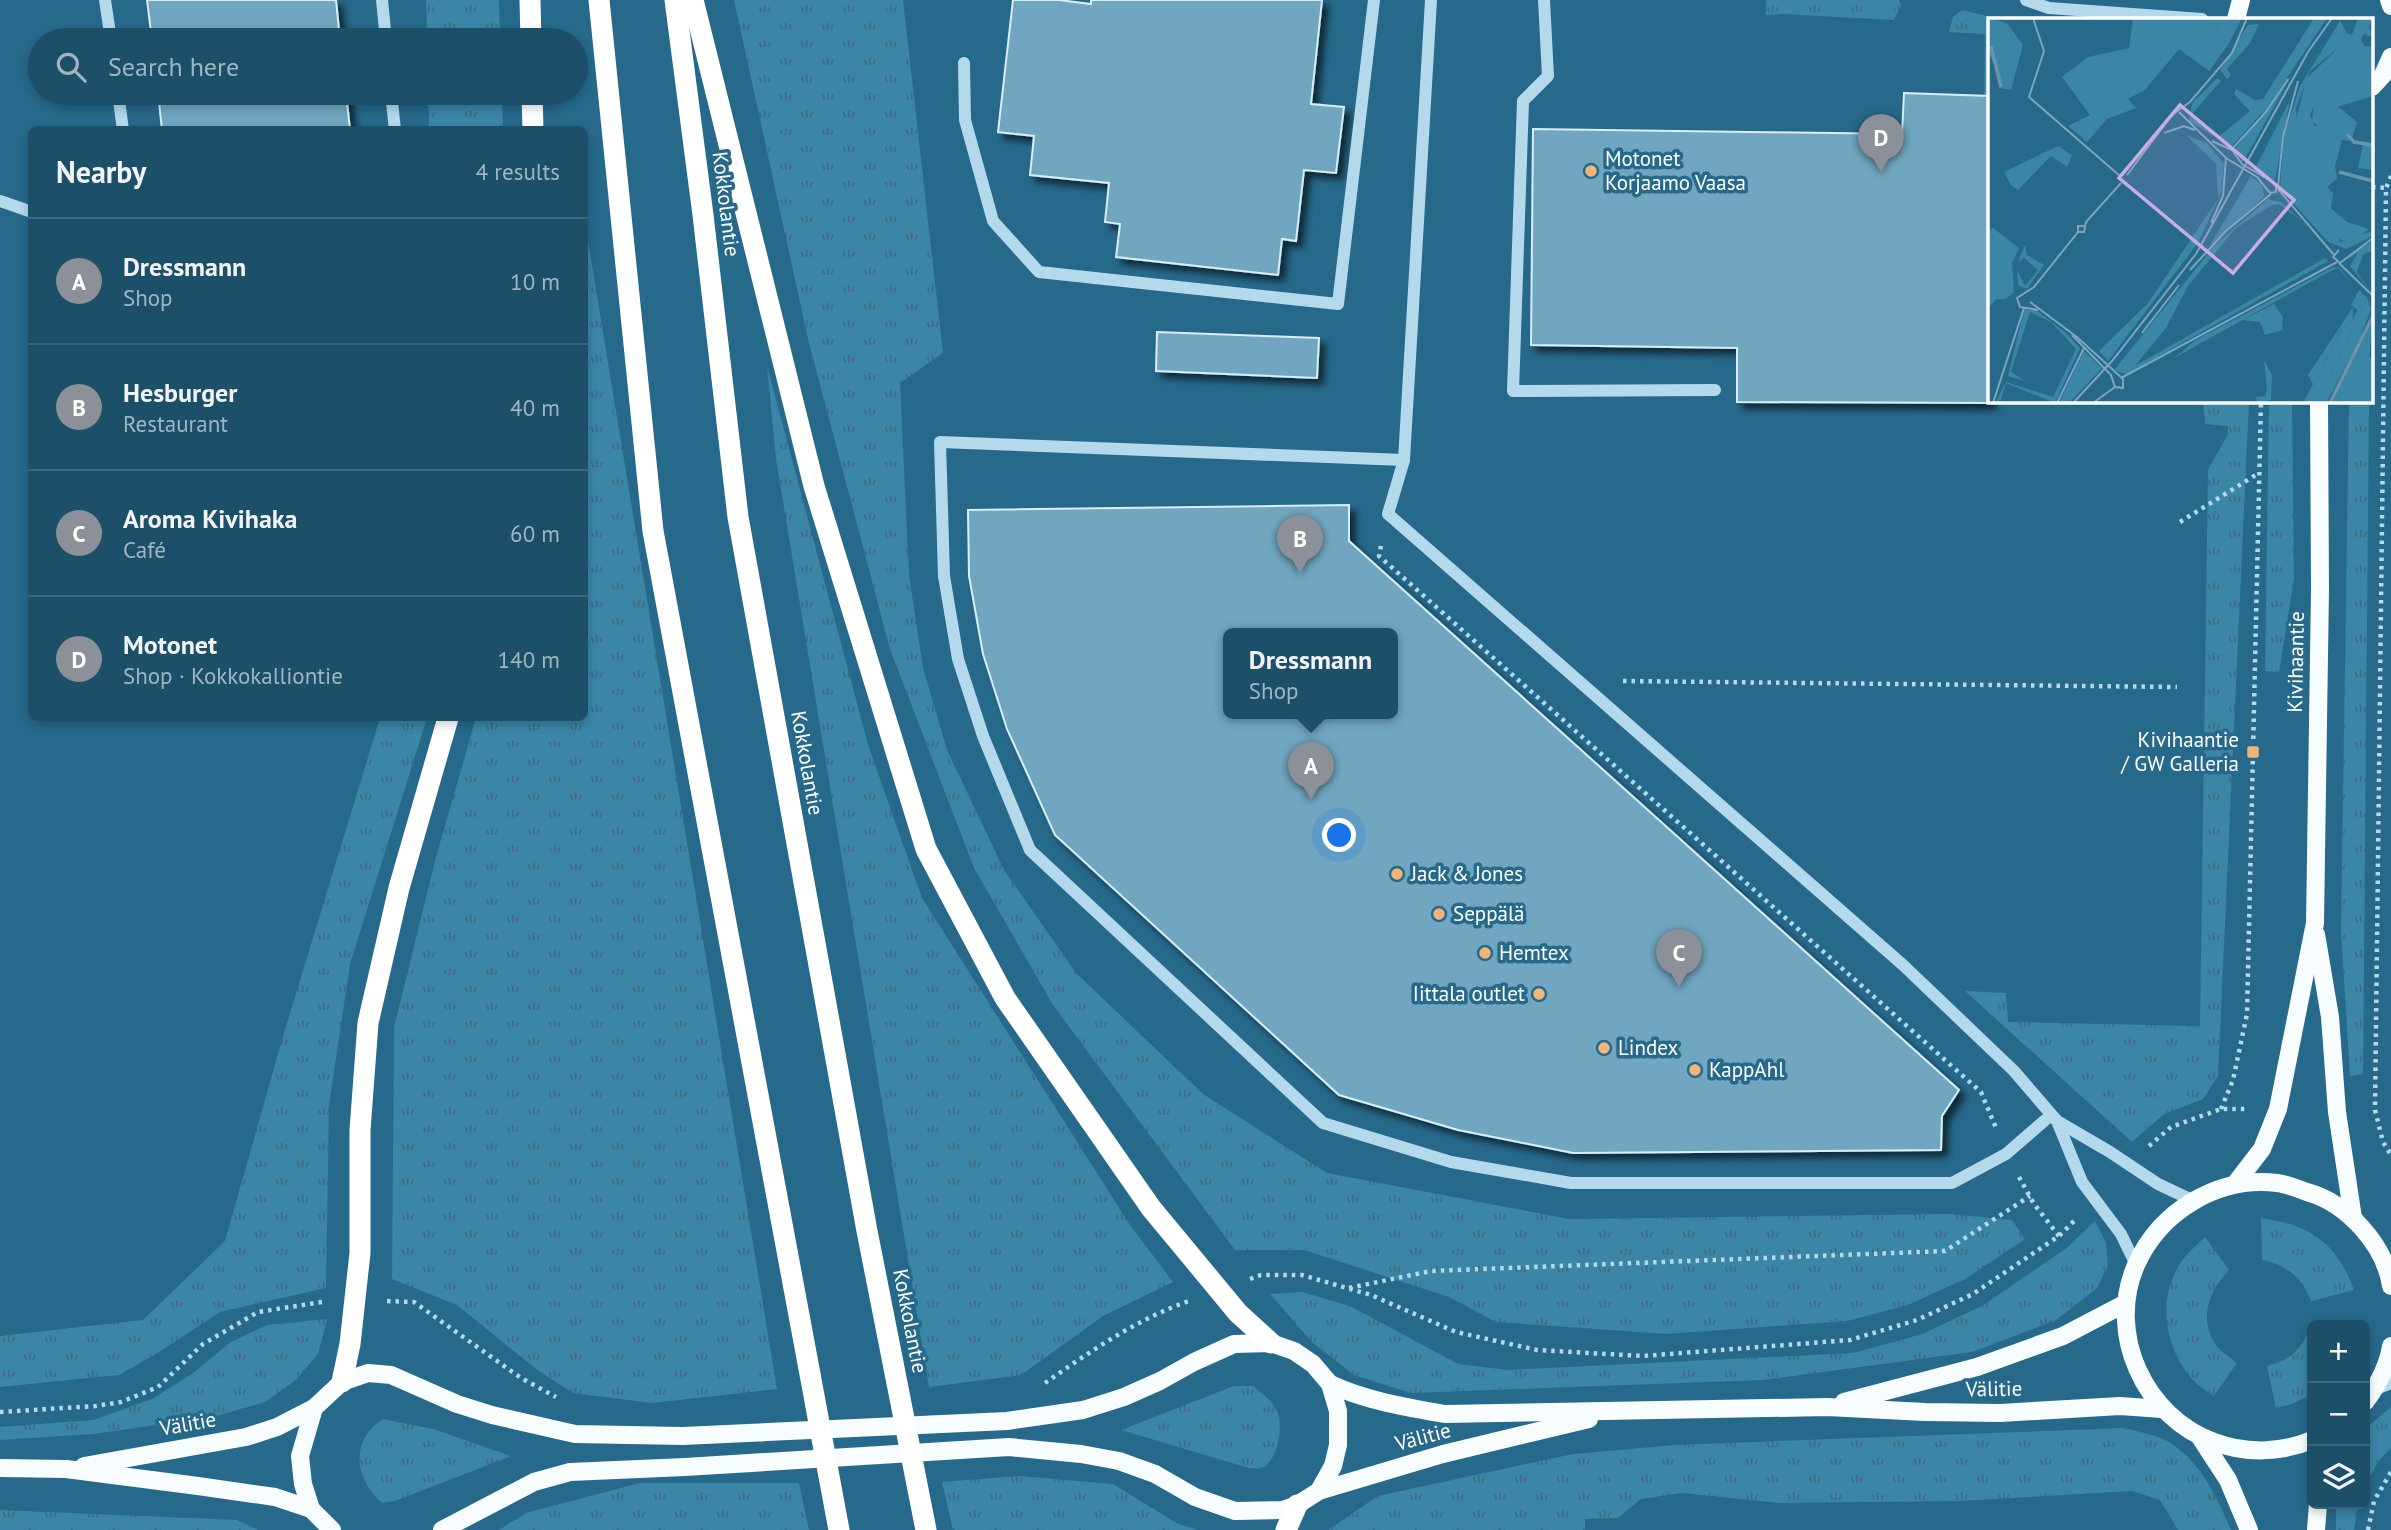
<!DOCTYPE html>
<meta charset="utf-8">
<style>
:root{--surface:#1c4f68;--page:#25566e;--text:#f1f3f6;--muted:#a0b5c0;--line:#3a667c;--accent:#8c9099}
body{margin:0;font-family:"PT Sans",sans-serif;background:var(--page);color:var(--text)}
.controls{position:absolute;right:21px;bottom:21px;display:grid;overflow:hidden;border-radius:10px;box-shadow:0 4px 10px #0003}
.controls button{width:63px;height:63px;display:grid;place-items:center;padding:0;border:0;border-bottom:2px solid var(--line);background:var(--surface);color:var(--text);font:35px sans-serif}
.you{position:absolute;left:1340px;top:836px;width:24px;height:24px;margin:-18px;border:5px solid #fff;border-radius:50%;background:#1a73e8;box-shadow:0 0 0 10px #1a73e833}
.badge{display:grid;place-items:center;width:46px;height:46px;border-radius:50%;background:var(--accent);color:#fff;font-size:23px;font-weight:700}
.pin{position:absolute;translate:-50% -58px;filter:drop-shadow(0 2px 4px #0008)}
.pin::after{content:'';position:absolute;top:37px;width:24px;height:21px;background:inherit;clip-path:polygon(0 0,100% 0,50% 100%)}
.popup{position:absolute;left:1223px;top:628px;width:175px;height:91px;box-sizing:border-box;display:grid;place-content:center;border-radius:10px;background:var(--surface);filter:drop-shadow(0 2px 5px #0005);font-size:23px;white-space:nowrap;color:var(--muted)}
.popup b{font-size:26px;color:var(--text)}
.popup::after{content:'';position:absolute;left:50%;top:100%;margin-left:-14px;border:14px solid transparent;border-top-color:var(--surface)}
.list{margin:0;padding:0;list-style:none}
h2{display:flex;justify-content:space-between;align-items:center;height:91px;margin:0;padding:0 28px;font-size:30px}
h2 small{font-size:23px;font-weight:400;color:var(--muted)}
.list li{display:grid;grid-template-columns:46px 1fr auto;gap:21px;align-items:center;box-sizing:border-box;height:126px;padding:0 28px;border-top:2px solid var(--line)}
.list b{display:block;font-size:26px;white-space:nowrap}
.list p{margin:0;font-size:23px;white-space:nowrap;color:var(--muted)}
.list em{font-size:23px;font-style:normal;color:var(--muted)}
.icon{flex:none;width:38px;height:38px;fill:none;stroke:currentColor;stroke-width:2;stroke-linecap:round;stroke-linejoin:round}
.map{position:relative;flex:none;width:2391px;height:1530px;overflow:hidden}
.search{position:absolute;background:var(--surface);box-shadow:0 4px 10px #0003;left:28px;top:28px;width:560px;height:77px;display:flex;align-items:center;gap:18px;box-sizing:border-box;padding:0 24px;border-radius:38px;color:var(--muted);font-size:26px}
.panel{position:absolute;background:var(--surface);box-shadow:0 4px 10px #0003;left:28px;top:126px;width:560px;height:595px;border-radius:10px}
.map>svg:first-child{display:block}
.grass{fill:url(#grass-tufts)}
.building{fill:#6fa6c0;stroke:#d8eef8;stroke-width:2;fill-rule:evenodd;filter:url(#shadow)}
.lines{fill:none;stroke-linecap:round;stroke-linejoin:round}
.path{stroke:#b4d9ea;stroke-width:4.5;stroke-dasharray:3.5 5;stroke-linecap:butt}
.minor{stroke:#b4d9ea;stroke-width:12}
.major{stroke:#f7fcfe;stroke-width:18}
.highway{stroke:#fff;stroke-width:21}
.poi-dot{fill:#f3b479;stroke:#26698b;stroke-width:2.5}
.labels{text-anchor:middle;stroke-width:7;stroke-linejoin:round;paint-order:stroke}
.poi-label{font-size:21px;fill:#fff;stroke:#26698b;text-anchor:start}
.street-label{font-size:21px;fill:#fff;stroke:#26698b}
.inset-river{fill:none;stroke:#6994ab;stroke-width:3.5}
.inset-road{fill:none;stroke:#7da5b9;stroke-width:2}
.view{fill:#caabe5;fill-opacity:0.15;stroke:#caabe5;stroke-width:3.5}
.inset-edge{fill:none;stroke:#fff;stroke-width:3.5}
</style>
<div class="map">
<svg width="2391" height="1530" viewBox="0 0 2391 1530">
<defs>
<pattern id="grass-tufts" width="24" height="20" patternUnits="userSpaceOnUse" patternTransform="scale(1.75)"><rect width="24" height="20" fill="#3b85a7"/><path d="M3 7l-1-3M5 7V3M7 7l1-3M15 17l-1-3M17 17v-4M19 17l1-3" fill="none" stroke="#436b7e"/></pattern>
<filter id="shadow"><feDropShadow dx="6" dy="6" stdDeviation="3.5" flood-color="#0009"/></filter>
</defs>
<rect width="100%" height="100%" fill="#26698b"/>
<!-- grass -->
<g class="grass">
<path d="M426,0h73l1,40h-73z"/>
<path d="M734,0h169l40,353 -43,30 9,192 14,93 24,82 57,120 72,103 127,121 124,79 242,46 381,-5 62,6 13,19 -60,40 -57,26 -61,16 -180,13 -171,-12 -47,-25 -145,-47h-69l-182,-245 -79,-137 -84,-219 -82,-310z"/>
<path d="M1766,0h133l2,6 -7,14 -111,-6 -17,1z"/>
<path d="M1962,10l37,9h-9v77h-6l1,-62 -36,-2 4,-15z"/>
<path d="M428,93h74l1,36h-74z"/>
<path d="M585,223l192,1166 -125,14 -79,-10 -37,-24 -79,-64 -65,-26 2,-252 42,-170 40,-139h108z"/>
<path d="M767,366l102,382 53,150 208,327 43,57 -70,34 -82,59 -92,12 -153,-928z"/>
<path d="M2203,401h46l-31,675 -15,23 -39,15 -32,28 -167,-151 41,2 2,29 192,4 8,-556 20,-36v-8l-23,-2z"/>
<path d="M2269,401h23l2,178 -15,93 -14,-1z"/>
<path d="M2349,401h20l-6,673 -13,2 -9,-145z"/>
<path d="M380,718h47l-77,246 -21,141 -3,183 -106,24 -61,40 -40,23 -119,12v-51l143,-16 82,-79 59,-208z"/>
<path d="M2261,1218c49,7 76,25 93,72l-43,11c-9,-24 -24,-36 -49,-41z"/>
<path d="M2095,1221l11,22 2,23 -11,22 -41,32 -84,32 -209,28 -352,13 -57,-18 -42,-33 -42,-48 32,-2 48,14 108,58 50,6 345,-17 69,-19 60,-28 86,-59z"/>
<path d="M2205,1237l24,33c-21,21 -32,53 -10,79 5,5 12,9 18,14l-23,33c-7,-5 -16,-10 -22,-17 -29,-33 -36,-86 -7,-122 6,-7 13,-13 20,-20z"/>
<path d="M327,1319l-9,35 -22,26 -31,22 -52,15 -120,17 -93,6v-13l93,-7 59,-21 40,-25 39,-32 36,-17z"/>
<path d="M2311,1326l1,68 -20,10 -16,4 -9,-42c25,-7 34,-16 44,-40z"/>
<path d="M1234,1386h19c9,7 19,15 24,25 7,14 1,52 -16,57 -4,1 -8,0 -12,0l-128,-38z"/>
<path d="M2391,1407v41l-11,11 -15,26v-56z"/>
<path d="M383,1419l50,10 78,27 -116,45 -13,2c-27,-23 -33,-63 1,-84z"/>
<path d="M2124,1428c16,4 34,7 48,16 30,20 46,55 59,86h-53l-18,-30 -28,-9 -172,10 -179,2 -99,-10 -41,6 -23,19 -33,1v11h-257l50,-34 195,-42 102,-9z"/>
<path d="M1019,1476l94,8 65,40 20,6h-245l-11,-48z"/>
<path d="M640,1483h159l10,47h-310l27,-17z"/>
<path d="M2336,1504h22l-4,26h-18z"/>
<path d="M0,1510l237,10 21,10h-258z"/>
</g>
<!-- building -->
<g class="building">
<path d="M147,0h189l4,40h-188z"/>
<path d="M1013,0h46l32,4v-4h231l-11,104 33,3 -8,66 -32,-3 -8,71 -14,-2 -4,36 -162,-18 4,-33 -15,-2 4,-39 -79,-8 4,-39 -36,-4z"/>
<path d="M158,93h188l4,37h-188z"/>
<path d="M1904,93l86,3v307l-253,-1v-54l-206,-3 2,-216 369,5z"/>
<path d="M1157,332l162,6 -2,40 -161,-7z"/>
<path d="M1349,505v36l610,549 -17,26 -1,34 -368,3 -115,-23 -119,-35 -284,-260 -48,-106 -24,-75 -14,-78 -1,-66zM1229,634h164v80h-164z"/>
</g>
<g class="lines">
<!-- path -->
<g class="path">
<path d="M2391,176l-5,12 -11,922 8,32 8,13"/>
<path d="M2372,187l14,1"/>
<path d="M2180,522l79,-49"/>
<path d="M1381,546l-2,10 602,536 15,36"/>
<path d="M1623,681l554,6"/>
<path d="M2221,1109l12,-29 14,-66 14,-613"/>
<path d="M2149,1146l22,-19 50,-18h24"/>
<path d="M2019,1177l15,27 25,32"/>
<path d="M1250,1279l11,-4h41l69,20 85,37 81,18 106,6 207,-16 67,-20 56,-26 86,-58 17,-17"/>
<path d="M1349,1288l82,-17 514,-20 85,-55"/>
<path d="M387,1301l27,1 107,76 35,19"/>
<path d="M1045,1383c46,-32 92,-64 144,-82"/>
<path d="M0,1412l96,-6 25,-4 37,-15 45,-43 55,-32 64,-10"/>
<path d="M2368,1530l6,-29 17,-29"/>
</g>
<!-- minor -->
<g class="minor">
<path d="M105,0l6,40"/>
<path d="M382,0l4,40"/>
<path d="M1431,0l-27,460 -16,54 515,451 111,106 43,50 53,31 48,32 34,16"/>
<path d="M1544,0l4,76 -25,25 -10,290 202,-1"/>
<path d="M2026,0l23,8 153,11"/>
<path d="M964,63l1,57 28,101 46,51 299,32 36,-304"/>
<path d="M118,93l5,37"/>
<path d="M391,93l4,37"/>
<path d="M0,201l32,11"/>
<path d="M1404,460l-464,-18 4,134 14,83 25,77 47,114 293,273 128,39 120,21h381l54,-29 45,-39"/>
<path d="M2057,1121l25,61 39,52 15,31"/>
<path d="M2374,1390l17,-7"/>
</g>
<!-- major -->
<g class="major">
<path d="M2389,0l2,6"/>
<path d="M2236,19l5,-19"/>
<path d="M2372,87l11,-12 8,-18"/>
<path d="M2316,934l14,83 7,95 16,106"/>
<path d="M2235,1184l27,-35 16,-40 37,-186 5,-334 -1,-188"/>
<path d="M1330,1384c37,17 75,23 115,30l382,-7 98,5 75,1 120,-7 42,3"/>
<path d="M1844,1402l133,-35 86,-31 63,-33"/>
<path d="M2365,1402c12,-16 23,-36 26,-56"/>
<path d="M2200,1437l28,43 21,50"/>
<path d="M2312,1440c-31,13 -66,14 -98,2 -69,-25 -108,-108 -78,-177 24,-54 82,-89 141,-82 10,1 21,6 30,9 40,11 78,53 84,94"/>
<path d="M84,1466l162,-29 31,-10 37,-19"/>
<path d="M0,1468l66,1 132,17 77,11 36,12"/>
<path d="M1319,1491l124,-37 146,-35"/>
<path d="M332,1530l-21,-21 -8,-25 -3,-28 14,-48 28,-26 26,-9 23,2 66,29 35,11 83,19 108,2 324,-15 76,-11 41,-13 36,-16 34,-19 40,-18 37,-1 23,8 19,13 17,20 8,27v34l-5,21 -14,25 -22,14 -14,5 -48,1 -40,-14 -40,-23 -36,-13 -38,-7 -72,-7 -324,20 -115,5 -36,10 -92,48"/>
<path d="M2316,1530l2,-26"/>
</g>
<!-- highway -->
<g class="highway">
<path d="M530,0l1,40"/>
<path d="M599,0l54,531 186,999"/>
<path d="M675,0l28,215 35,302 129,714 59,299"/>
<path d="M693,0l121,486 112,363 79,149 146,210 87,105 33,30"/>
<path d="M532,93l1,37"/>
<path d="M342,1382l8,-38 10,-91v-123l8,-107 31,-135 49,-170"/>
<path d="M1286,1530l11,-25"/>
</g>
</g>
<!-- markers -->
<g class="poi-dot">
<circle cx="1591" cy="171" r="7"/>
<rect x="2246" y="745" width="14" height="14" rx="3.5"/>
<circle cx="1397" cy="874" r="7"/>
<circle cx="1439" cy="914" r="7"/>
<circle cx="1485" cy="953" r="7"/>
<circle cx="1539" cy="994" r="7"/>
<circle cx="1604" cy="1048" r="7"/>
<circle cx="1695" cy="1070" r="7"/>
</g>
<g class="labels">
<!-- poi labels -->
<g class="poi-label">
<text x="1605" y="166">Motonet<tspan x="1605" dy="24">Korjaamo Vaasa</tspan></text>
<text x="2239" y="747" text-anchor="end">Kivihaantie<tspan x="2239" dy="24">/ GW Galleria</tspan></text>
<text x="1411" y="881">Jack &amp; Jones</text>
<text x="1453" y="921">Seppälä</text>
<text x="1499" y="960">Hemtex</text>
<text x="1525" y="1001" text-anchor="end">Iittala outlet</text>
<text x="1618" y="1055">Lindex</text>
<text x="1709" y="1077">KappAhl</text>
</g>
<!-- street labels -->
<g class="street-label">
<text transform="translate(726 204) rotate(83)" y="7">Kokkolantie</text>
<text transform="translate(2296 662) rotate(-89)" y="7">Kivihaantie</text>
<text transform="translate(807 763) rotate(80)" y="7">Kokkolantie</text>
<text transform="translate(910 1321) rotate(79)" y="7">Kokkolantie</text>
<text transform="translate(1994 1389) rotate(-1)" y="7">Välitie</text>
<text transform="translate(188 1424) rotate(-10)" y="7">Välitie</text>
<text transform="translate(1423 1437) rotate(-15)" y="7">Välitie</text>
</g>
</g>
<!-- overview -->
<g transform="translate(1988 18)">
<rect width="385" height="385" fill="#26698b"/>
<path d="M231,0h23l-14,27 -11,-14zM326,0h13l-57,86 -39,43 -42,-26 3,-18 25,-25 4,3 -31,35 28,21 32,-26 -16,-17 2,-5 19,11 8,-1zM352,3l7,12 -8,14 -29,24 -14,37 1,16 43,118 33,-11v5l-27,13 -19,-8 -47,-53 4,-53 16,-49zM271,6l-9,19 -23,26 4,6 -4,4 -7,-9 28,-45zM305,55l-50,89 -8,-13zM302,82l-15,81 -21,-10zM326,88l24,1 2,1 -20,19 -8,-5zM198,117l21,8 17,21 -3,29 -23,50 -90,118 -9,-10 49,-48 70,-104 -2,-35zM263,158l10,8 4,12 -56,51zM280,181l14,4 21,19 -24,-18 -7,1 -36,23 -48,58 -22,42 -31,38 190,-108 3,3 -201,113 -9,-2 -3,-3 100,-124zM385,223v9l-10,5 -6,17 16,22 -23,-28 8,-14 -10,8 6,-9zM37,227l2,10 17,10 -17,24 -9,-4 -1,-15 8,16 13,-16 -14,-12 -6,4zM345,249l7,1 7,9 -9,-9 -11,5 -153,85 22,-18zM379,280l4,11 -45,94h-8zM365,289v12l-11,10 -29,55 -5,-9zM36,292h12l29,22 15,16 -25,55 -49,-20 -6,20h-5l11,-21 47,15 23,-48 -25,-27 -21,-10 -19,60 14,9 -17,-5zM96,333l18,17 -33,35h-10z" fill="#3b85a7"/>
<path d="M0,0l19,5 16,22 -12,45 -12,-2v-14l-11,-22zM145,0h86l-2,13 11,14 -19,26 -30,-22 -34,41 -17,9 8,9 -29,11 -20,23 -19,-16 22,-11 -28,-38 26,-20 41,-9zM370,0h15l-4,9 4,10 -9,-3 -3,5 3,7 9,1v49l-39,12 -20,-2 -4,9 4,11h6l20,-18 17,14 -6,19 -9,-1 -7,26 2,13 -10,8 6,6 -2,15 16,14 22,7 -22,17 -53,-55v-62l12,-50 33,-32 8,-14 5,2zM375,126l10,2v24l-15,-2zM70,128l14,9 -5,12 -16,-11 -33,34 -7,-5 -7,-13zM5,210l26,20 -7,15 2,29 -8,7h-10l-8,10v-79zM371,272l8,8 -49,105h-15l39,-74 11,-10 4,-9 -6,-5zM286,286l9,13 -1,13 -17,5 -5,-13 -17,-2zM383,291l-13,35 -32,59 3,-12zM385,303l-4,35 4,3v44h-41zM276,342l8,15 -1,25 -14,3 -1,-6 9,-1 2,-6z" fill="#3b85a7"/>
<path d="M385,303l-4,35 4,6 -7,16 -16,20 -18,5z" fill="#3b85a7"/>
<path class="inset-river" d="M3,28l10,41M359,116l7,8 19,3M351,154l34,9M342,385l43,-87"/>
<path class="inset-road" d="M45,0l11,33 -15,46 91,79M191,94l47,46 31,19 13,16 6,-1v-8l-34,-20 -10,-14 -20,-9M176,115l20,-7 11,4M243,132l35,-38 22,-33M139,157l45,-60 18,-13 42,-49 15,-35M290,168l5,-49 15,-56M290,171l56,66M223,205l12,-27 3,-38M90,214h6l2,-10 35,-39M351,232l-6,7 7,6 33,-25M351,245l34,33M202,252l36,-39 45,-37M42,284l47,35 46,42v9l-8,-1 -4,-12 -39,-40M50,292l-18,-3 -3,-9 17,-11 44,-55v-6h6M154,315l37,-48M133,360l216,-116M5,385l31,-95M69,385l27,-55M85,385l39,-42 84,-107 112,-202 24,-34M105,385l22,-16"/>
<path class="view" d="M192,87l114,95 -61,73 -114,-95z"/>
<rect width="385" height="385" class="inset-edge"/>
</g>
</svg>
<div class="controls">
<button>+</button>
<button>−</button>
<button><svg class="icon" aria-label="layers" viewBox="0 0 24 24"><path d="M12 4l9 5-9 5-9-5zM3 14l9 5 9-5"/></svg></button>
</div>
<div class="you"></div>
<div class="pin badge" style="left:1311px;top:800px">A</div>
<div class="popup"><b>Dressmann</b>Shop</div>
<div class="pin badge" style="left:1300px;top:573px">B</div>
<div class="pin badge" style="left:1679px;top:987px">C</div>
<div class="pin badge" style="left:1881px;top:172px">D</div>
<div class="search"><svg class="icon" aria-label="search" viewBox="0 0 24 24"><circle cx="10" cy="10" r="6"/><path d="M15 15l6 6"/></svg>Search here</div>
<section class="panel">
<h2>Nearby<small>4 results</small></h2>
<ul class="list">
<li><span class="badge">A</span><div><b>Dressmann</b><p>Shop</p></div><em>10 m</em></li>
<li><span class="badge">B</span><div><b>Hesburger</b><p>Restaurant</p></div><em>40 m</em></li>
<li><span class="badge">C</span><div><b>Aroma Kivihaka</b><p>Café</p></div><em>60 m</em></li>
<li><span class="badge">D</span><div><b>Motonet</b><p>Shop · Kokkokalliontie</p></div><em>140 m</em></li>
</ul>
</section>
</div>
